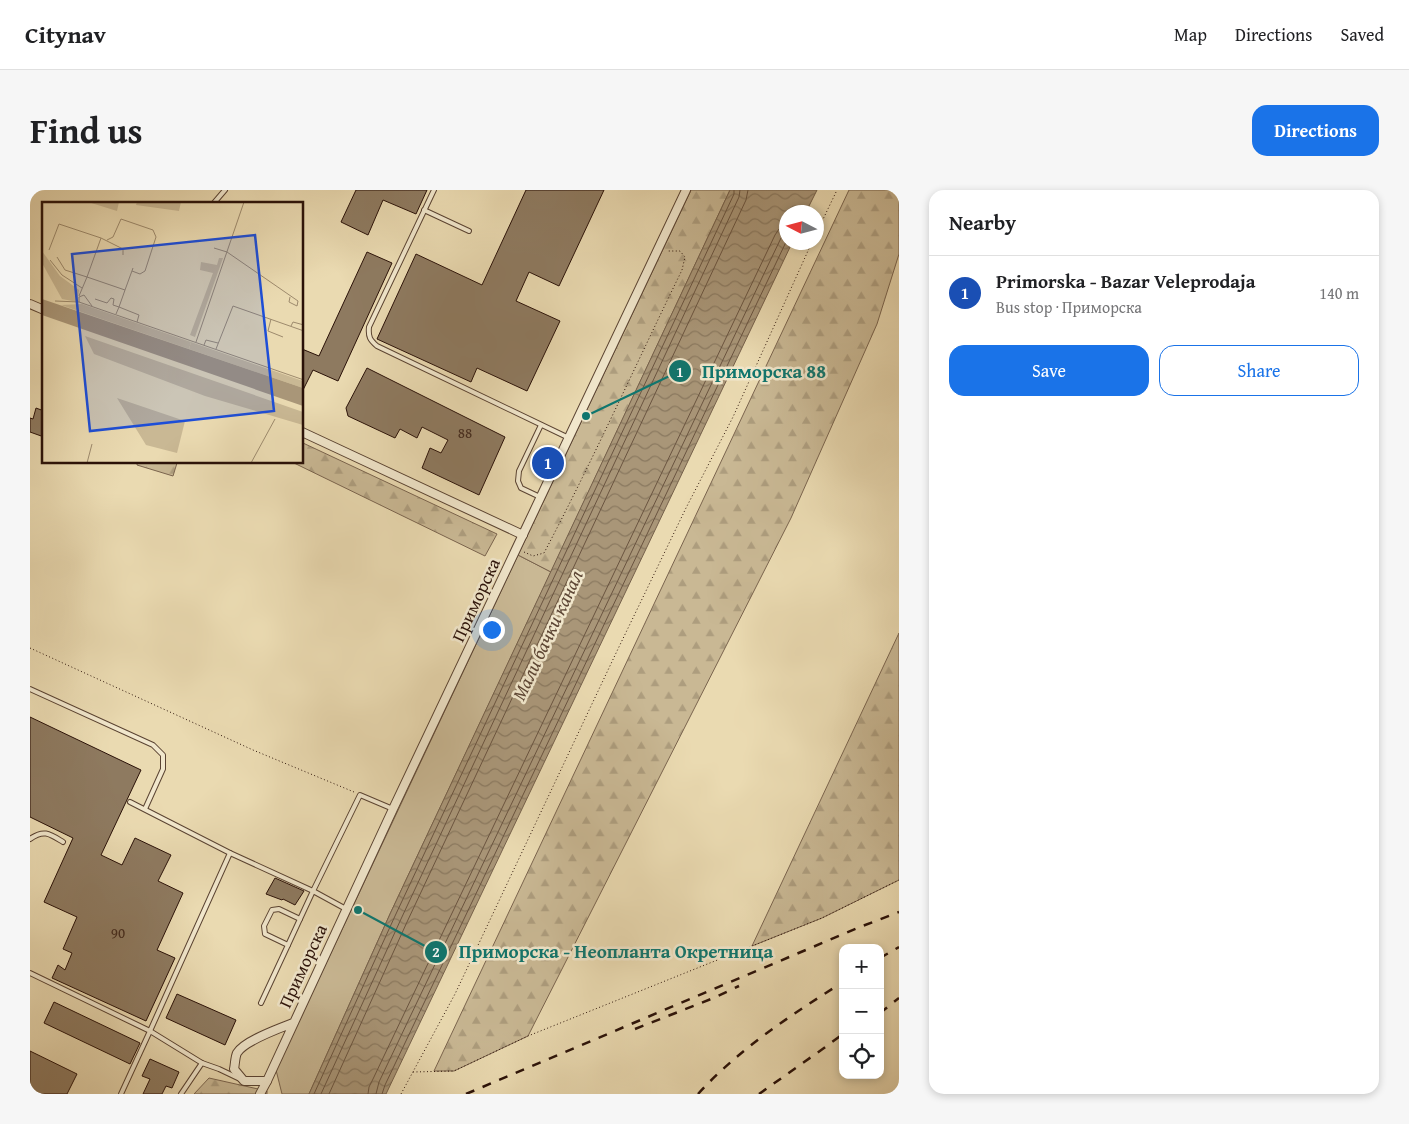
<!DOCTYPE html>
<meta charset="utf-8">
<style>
:root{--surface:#fff;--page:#f6f6f6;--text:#202124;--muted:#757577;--line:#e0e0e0;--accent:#1a73e8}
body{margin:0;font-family:"Gentium Book Plus",serif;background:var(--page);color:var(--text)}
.controls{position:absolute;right:15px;bottom:15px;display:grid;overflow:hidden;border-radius:10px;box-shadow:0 2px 8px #0003}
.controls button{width:45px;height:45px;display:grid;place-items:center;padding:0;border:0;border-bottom:1px solid var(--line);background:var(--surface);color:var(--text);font:25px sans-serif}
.compass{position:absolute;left:749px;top:15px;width:45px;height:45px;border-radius:50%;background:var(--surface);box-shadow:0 2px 8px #0003;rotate:276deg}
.you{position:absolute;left:461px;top:439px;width:18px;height:18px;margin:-12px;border:4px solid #fff;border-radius:50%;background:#1a73e8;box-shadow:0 0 0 8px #1a73e833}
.badge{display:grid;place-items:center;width:32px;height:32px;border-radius:50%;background:var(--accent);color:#fff;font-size:16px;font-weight:700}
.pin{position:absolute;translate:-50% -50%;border:2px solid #fff;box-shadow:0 1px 5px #0006}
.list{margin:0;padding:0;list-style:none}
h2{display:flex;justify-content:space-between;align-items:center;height:65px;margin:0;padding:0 20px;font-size:21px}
h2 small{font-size:16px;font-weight:400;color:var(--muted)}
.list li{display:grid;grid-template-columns:32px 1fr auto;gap:15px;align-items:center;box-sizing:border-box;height:75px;padding:0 20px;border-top:1px solid var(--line)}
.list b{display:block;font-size:19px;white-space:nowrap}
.list p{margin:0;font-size:16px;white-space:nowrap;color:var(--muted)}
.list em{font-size:16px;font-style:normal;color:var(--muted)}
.actions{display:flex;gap:10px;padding:15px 20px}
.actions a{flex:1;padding:11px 0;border:1px solid var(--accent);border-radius:15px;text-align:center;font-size:18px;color:var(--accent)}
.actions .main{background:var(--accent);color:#fff}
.icon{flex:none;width:28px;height:28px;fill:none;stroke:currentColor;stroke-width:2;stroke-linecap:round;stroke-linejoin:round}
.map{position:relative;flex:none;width:869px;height:904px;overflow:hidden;border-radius:15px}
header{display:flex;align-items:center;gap:30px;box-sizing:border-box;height:70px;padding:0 25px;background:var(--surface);border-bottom:1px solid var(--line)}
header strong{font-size:24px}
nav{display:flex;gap:28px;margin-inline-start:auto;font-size:18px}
.intro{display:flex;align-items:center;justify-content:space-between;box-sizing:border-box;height:120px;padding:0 30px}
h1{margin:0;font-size:35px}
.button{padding:12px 22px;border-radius:15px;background:var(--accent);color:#fff;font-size:18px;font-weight:700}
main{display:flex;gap:30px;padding:0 30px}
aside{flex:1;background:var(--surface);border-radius:15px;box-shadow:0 2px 8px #0003}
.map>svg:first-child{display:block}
.grass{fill:#c9b894;stroke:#7a644e}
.forest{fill:url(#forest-firs);stroke:#7a644e}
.water{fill:url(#water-waves);stroke:#76614b}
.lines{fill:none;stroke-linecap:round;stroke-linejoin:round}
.shore{stroke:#6a5440;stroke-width:1}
.building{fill:#8e7a60;stroke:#2a1108}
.service-casing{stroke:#5a4332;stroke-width:6}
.minor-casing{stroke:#5a4332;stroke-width:10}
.path{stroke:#2a1108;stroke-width:1;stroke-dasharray:1 2.5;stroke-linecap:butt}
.service{stroke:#f1e7cc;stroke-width:4}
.minor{stroke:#f1e7cc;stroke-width:8}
.rail{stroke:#2a1108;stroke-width:2.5;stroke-dasharray:9 9;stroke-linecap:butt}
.labels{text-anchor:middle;stroke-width:5;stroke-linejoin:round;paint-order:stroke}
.number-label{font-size:15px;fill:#432b1e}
.street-label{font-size:18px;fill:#2a1108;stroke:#f1e7cc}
.water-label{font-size:19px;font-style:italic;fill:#5d4635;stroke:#f1e7cc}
.inset-road{fill:none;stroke:#9d8a6d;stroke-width:1}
.view{fill:#1d4ed8;fill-opacity:0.15;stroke:#1d4ed8;stroke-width:2.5}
.inset-edge{fill:none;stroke:#2a1108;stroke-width:2.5}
.leader{fill:none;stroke:#0f766e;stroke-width:2}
.callout-dot{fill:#0f766e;stroke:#f1e7cc;stroke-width:2}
.mark-label{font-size:15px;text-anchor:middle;font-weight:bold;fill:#fff}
.callout-label{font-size:19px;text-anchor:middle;font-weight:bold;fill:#0f766e;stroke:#f1e7cc;stroke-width:5;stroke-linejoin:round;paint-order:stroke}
</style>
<header>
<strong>Citynav</strong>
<nav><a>Map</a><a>Directions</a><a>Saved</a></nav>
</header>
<div class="intro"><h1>Find us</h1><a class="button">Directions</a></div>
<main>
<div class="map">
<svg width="869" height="904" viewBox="0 0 869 904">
<defs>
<pattern id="forest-firs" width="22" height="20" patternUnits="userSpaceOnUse" patternTransform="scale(1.25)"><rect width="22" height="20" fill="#c9b894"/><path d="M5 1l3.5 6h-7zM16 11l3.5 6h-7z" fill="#ad9d7e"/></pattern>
<pattern id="water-waves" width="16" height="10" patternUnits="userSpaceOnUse" patternTransform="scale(1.25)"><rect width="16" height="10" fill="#a99678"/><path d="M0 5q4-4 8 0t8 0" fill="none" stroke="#8a7960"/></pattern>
</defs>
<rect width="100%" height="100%" fill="#eadab1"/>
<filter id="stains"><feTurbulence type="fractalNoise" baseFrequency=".004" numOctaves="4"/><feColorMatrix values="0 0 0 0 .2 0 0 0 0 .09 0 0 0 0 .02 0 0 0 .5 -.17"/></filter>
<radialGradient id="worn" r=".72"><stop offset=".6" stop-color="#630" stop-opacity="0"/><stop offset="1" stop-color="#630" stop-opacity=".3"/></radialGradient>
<!-- grass -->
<path class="grass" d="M488,365l33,17 -161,342 -81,180h-27l-6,-24z"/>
<!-- forest -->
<g class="forest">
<path d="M661,0h39l-179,382 -33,-17z"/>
<path d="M819,0h50v64l-22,70 -86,194 -263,518 -74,35h-20z"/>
<path d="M273,253l194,91 -12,22 -191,-93 8,-1z"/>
<path d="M107,273v-1l40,1 -4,13 -36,-11z"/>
<path d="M869,443v247l-77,38 -70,28z"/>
<path d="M179,888l58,13v3h-73z"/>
</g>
<!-- water -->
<path class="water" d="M700,0h87l-11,22h-20v30l6,1 -406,851h-77l81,-180z"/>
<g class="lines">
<!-- shore -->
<g class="shore">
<path d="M284,904l81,-178 339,-722v-4"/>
<path d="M291,904l80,-175 338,-722 1,-7"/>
<path d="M299,904l78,-172 339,-722 2,-10"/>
<path d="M338,904l1,-7 4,-8 402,-844 4,-6 7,-4"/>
<path d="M346,904l3,-12 402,-844 5,-5"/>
<path d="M352,904l3,-9 401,-843"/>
</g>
</g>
<!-- building -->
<g class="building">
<path d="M326,0h71l-11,24 -33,-14 -15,35 -27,-13z"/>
<path d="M496,0h78l-45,96 -30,-14 -13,29 44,20 -33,70 -50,-23 -6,14 -94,-43 39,-85 66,31z"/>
<path d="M337,62l25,11 -54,118 -25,-11 -11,22v-43l17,7z"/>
<path d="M337,178l138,69 -26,58 -57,-27 8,-20 11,5 7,-13 -26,-13 -5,11 -17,-9 -5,9 -47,-22 -2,-8z"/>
<path d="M6,218l8,3v26l-14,-5v-14l3,1z"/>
<path d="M0,527l111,53 -40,85 21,10 13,-27 36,17 -13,26 25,12 -26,57 18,8 -29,63 -94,-43 6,-13 7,5 7,-17 -9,-4 14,-32 -33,-15 29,-64 -43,-21z"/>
<path d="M245,688l29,13 -9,14 -12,-6 -1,1 -16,-6z"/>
<path d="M147,804l59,26 -11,25 -59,-27z"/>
<path d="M24,812l86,41 -10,21 -86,-41z"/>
<path d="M0,861l47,23 -10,20h-37z"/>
<path d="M120,869l29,13 -7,16 -6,-2 -4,8h-19l7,-15 -8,-3z"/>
</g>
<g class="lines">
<defs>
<g id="service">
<path d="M404,0l-65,137c-1,10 1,13 8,19l192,92"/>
<path d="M183,14l12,-14"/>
<path d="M394,20l45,21"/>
<path d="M510,307l-19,-9 -3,-7 1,-10 22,-46"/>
<path d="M0,499l123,56 10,10v14l-18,40"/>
<path d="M100,612l100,51"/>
<path d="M0,649c14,-10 20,-5 33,3"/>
<path d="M316,719l-33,-18 47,-96 33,14"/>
<path d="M258,755l12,-26"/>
<path d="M0,783l120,58 -29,63"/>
<path d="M210,889l-21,-10 -17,-6 -52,-32 80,-178 83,38 -13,28 -21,-10 -7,1 -8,16 1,8 23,11 -27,58"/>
<path d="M151,904l21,-31"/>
</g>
<g id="minor">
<path d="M0,114l14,6"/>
<path d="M272,242l221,103"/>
<path d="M263,833c-13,5 -49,18 -56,30 -2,4 -2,12 -3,16l10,12h23l126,-272 293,-619"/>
<path d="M230,904l7,-13"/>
</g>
</defs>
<!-- service casing -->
<use href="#service" class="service-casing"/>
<!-- minor casing -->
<use href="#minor" class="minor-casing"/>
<!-- path -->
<g class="path">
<path d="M786,44l21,-44"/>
<path d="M494,362l9,4 11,-3c49,-93 92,-189 138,-283l3,-13 -5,-6h-13"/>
<path d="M0,458l223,102 101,42"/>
<path d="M383,882l41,-1 74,-35 294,-118 77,-38"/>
<path d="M371,904l54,-100 162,-343 69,-143 47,-91 79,-175"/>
</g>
<!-- service -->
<use href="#service" class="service"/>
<!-- minor -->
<use href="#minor" class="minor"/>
<!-- rail -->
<g class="rail">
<path d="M850,768l19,-11"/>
<path d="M850,823l19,-15"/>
<path d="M605,839l81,-32 23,-11"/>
<path d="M436,904l394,-167 39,-15"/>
<path d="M668,904c41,-45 93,-79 145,-112"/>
<path d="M729,904l65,-46 19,-14"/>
</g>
</g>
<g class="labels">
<!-- number labels -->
<g class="number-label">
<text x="435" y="248">88</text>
<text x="88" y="748">90</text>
</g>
<!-- street labels -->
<g class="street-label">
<text transform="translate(446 410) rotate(-65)" y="6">Приморска</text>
<text transform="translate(273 776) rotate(-65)" y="6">Приморска</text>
</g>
<!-- water labels -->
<g class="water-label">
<text transform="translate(517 445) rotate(-65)" y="7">Мали бачки канал</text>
</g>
</g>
<!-- overview -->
<g transform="translate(12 12)">
<rect width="261" height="261" fill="#eadab1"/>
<path d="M46,0h31l-2,9zM40,102l109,38 -2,7 -128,-44z" fill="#c9b894"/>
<path d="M95,0h44l-2,9 -43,-6zM0,49l18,25 19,14 -2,12 -15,-3 -20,-36zM177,56h4l-28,79 -5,-2 23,-62 -13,-3 1,-8 16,3zM43,134l218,76v13l-98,-29 -111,-42zM149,140l112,39v7l-114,-39zM75,196l68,23 -8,32 -31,-8z" fill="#c9b894"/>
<path d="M0,97l261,89v18l-261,-91z" fill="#a99678"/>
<path class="inset-road" d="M65,38l6,-3 8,-18 32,11 3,7 -11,34 -5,3 -8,-3M172,46l13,4 71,49 -1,5 -8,-4 1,-5M7,48l10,-26 42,14M15,55l8,13 22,7 14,-39 22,11v6M8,58l12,15 20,13M83,88l8,-22M37,94l8,-19 38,13 -6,17 -6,-2 1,-6 -3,-1 -4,5 -12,-4M13,99l24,1M50,104l-8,-11 -5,2v5l225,78M74,112l3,-7 20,8 -2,7M229,117l-3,12 15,6M249,124l2,-4 11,3M154,140l48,-140M162,143l2,-5 12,3M174,147l17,-43 71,25M45,261l5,-19M209,261l24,-44"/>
<path class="view" d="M213,33l19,176 -184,20 -18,-177z"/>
<rect width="261" height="261" class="inset-edge"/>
</g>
<!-- callouts -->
<path class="leader" d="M556 226L650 181M328 720L406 762"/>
<g class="callout-dot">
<circle cx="556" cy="226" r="5"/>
<circle cx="328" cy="720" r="5"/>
<circle cx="650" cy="181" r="12"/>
<circle cx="406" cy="762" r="12"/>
</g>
<g class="mark-label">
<text x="650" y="187">1</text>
<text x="406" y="767">2</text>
</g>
<g class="callout-label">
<text x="734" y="188">Приморска 88</text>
<text x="586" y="768">Приморска - Неопланта Окретница</text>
</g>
<rect width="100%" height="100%" filter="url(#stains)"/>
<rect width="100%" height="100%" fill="url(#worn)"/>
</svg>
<div class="controls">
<button>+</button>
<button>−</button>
<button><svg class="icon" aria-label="locate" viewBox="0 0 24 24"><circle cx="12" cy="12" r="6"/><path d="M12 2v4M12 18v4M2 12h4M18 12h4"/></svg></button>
</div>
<svg class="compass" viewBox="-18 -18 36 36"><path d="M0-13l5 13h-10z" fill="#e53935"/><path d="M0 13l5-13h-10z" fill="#757577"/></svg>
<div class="you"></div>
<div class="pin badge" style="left:518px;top:273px;background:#1a4fb4">1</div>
</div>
<aside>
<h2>Nearby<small></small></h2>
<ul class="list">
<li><span class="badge" style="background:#1a4fb4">1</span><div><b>Primorska - Bazar Veleprodaja</b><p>Bus stop · Приморска</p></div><em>140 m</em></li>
</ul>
<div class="actions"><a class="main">Save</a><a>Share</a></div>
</aside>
</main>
